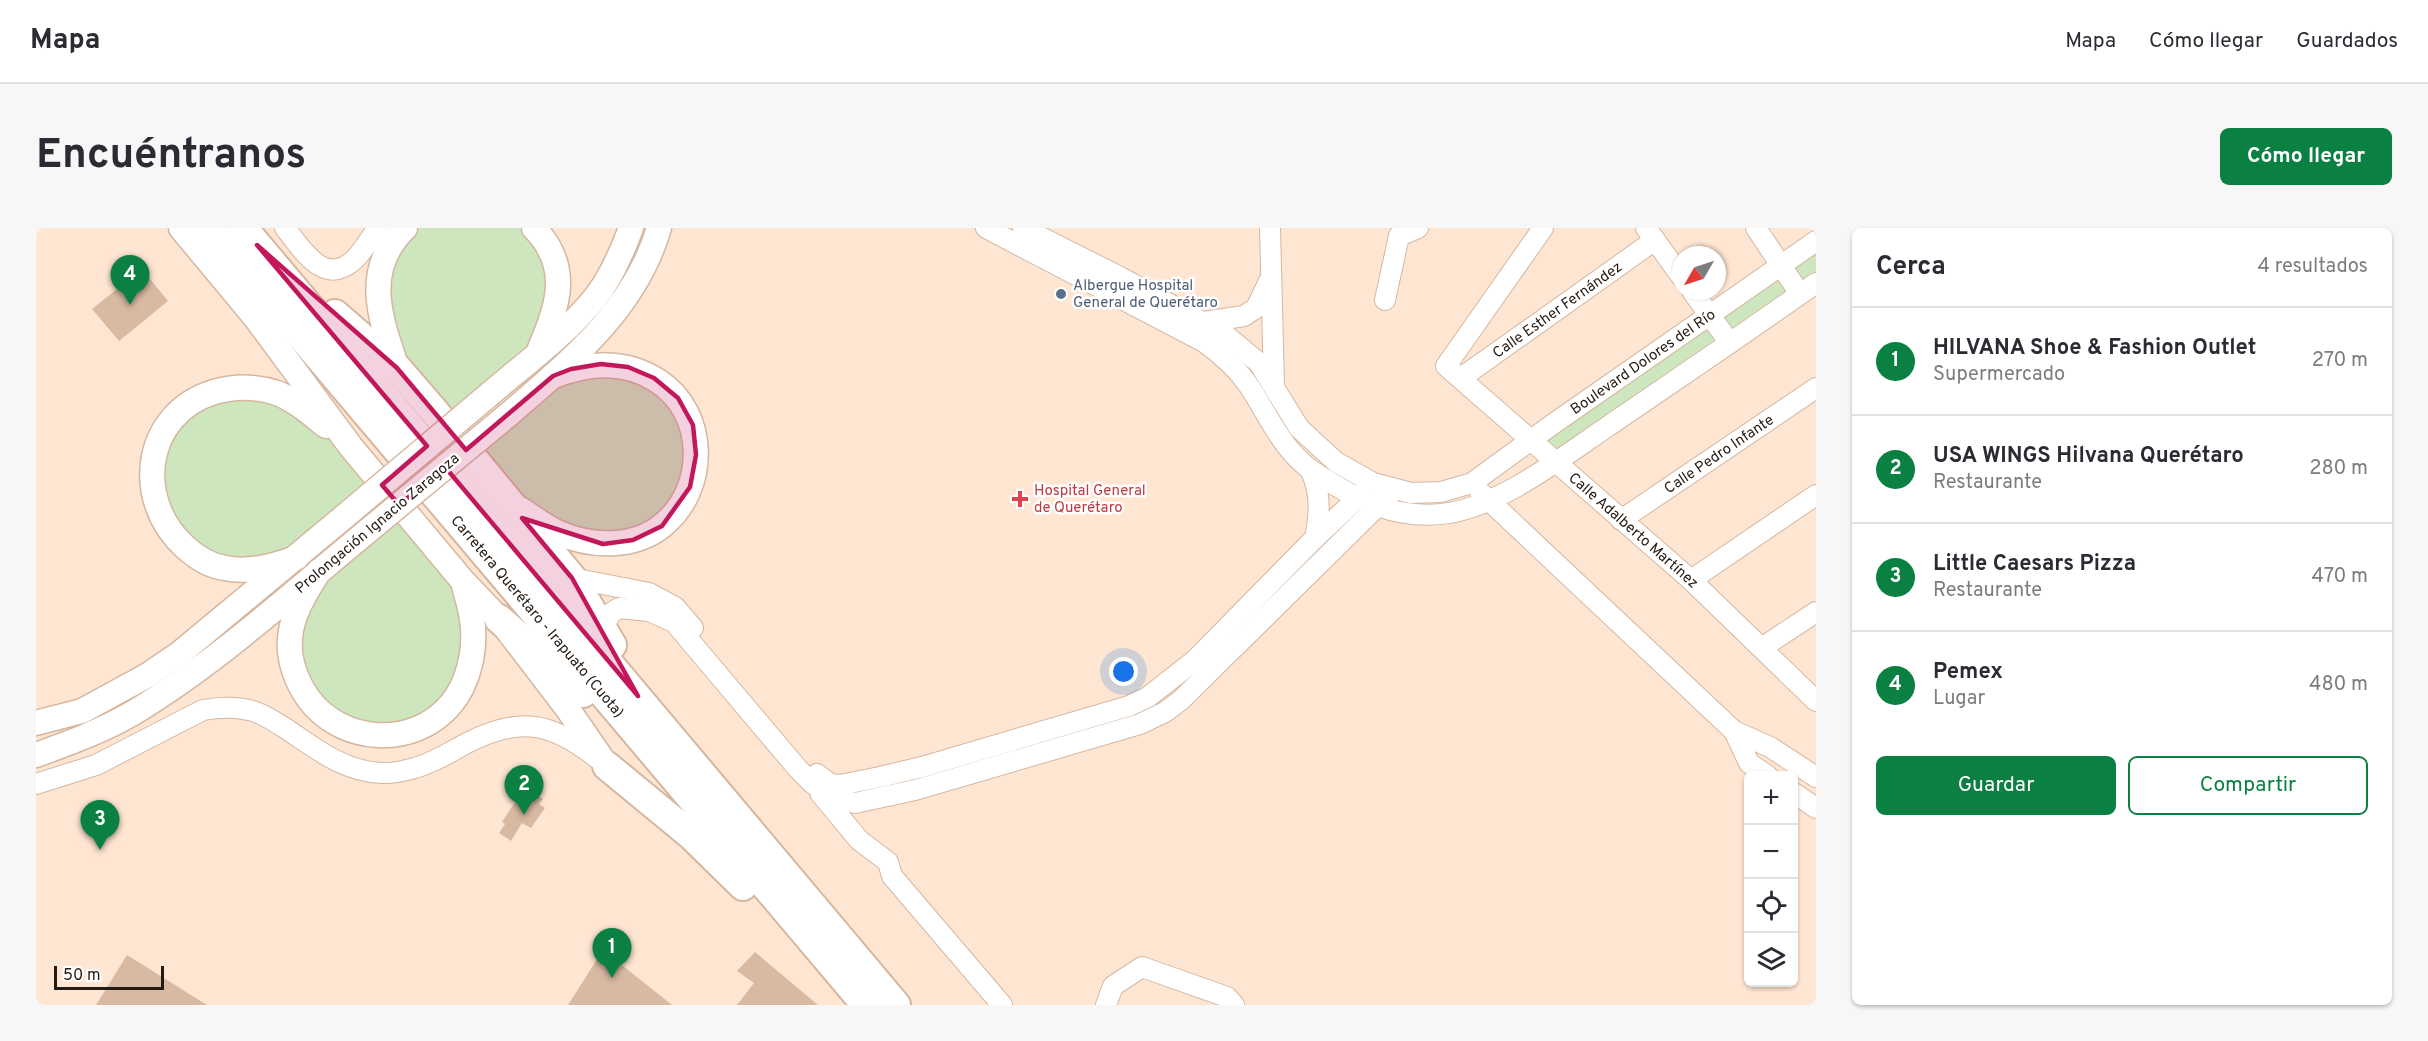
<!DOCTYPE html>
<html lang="es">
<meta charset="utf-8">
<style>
:root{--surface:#fff;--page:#f7f7f7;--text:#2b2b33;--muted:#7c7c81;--line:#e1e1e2;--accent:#0b8043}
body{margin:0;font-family:Overpass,sans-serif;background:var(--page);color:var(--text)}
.controls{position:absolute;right:18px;bottom:18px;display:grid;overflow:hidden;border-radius:9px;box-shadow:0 2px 4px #0004}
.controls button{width:54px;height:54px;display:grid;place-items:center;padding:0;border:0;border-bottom:2px solid var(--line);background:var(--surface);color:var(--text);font:30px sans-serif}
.compass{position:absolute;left:1636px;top:18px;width:54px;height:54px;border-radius:50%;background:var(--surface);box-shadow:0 2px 4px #0004;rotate:231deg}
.scale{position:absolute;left:18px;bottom:15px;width:110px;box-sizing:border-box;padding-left:6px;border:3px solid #261b13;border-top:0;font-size:16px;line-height:21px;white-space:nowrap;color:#261b13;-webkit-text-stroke:4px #fff;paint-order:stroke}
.you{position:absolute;left:1088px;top:444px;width:21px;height:21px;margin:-15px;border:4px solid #fff;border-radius:50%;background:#1a73e8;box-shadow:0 0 0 9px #1a73e833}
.badge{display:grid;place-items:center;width:39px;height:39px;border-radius:50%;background:var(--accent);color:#fff;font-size:20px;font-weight:700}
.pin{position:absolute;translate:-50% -50px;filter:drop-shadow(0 2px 3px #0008)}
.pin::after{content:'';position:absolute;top:32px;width:21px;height:18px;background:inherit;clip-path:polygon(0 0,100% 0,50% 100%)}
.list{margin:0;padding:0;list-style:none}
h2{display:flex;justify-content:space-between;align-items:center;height:78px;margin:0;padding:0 24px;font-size:26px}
h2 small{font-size:20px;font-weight:400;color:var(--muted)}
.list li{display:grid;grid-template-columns:39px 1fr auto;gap:18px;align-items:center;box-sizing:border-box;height:108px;padding:0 24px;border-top:2px solid var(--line)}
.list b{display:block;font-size:22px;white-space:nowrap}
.list p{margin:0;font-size:20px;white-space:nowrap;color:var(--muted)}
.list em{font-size:20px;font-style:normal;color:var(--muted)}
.actions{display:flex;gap:12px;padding:18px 24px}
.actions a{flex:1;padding:14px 0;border:2px solid var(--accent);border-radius:9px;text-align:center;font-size:21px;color:var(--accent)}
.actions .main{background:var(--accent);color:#fff}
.icon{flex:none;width:33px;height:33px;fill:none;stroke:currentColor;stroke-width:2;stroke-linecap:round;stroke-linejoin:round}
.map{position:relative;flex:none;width:1780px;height:777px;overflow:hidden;border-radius:9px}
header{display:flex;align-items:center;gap:36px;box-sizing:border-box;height:84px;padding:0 30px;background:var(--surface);border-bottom:2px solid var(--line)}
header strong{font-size:28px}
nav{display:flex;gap:33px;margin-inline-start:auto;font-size:21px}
.intro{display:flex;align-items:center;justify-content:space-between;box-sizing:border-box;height:144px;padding:0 36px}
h1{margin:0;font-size:42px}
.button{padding:15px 27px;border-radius:9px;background:var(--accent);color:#fff;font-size:21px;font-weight:700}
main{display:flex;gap:36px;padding:0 36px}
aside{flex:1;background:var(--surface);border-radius:9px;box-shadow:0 2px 4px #0004}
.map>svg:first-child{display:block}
.green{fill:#cee6bd}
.building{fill:#d8baa3}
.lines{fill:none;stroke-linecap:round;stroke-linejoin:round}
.minor-casing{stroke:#d5b7a0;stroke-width:22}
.major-casing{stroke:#d5b7a0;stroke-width:27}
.highway-casing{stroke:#d5b7a0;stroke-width:32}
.minor{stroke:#fff;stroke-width:20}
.major{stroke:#fff;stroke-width:24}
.highway{stroke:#fff;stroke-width:28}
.major-bridge-casing{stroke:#d5b7a0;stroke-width:27;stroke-linecap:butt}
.major-bridge{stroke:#fff;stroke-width:24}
.marked{fill:#c2185b;fill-opacity:0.2;stroke:#c2185b;stroke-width:4.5;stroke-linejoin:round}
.service-dot{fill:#5c6f8a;stroke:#fff;stroke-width:2}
.health-dot{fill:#e0444e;stroke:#fff;stroke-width:2}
.labels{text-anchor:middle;stroke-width:5;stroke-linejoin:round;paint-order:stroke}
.service-label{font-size:15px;fill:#4e5e75;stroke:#fff;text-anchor:start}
.street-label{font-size:15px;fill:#261b13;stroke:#fff}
.health-label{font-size:15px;fill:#be3a42;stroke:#fff;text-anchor:start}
</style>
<header>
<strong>Mapa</strong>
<nav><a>Mapa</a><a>Cómo llegar</a><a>Guardados</a></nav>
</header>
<div class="intro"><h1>Encuéntranos</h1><a class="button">Cómo llegar</a></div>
<main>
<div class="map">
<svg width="1780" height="777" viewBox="0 0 1780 777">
<rect width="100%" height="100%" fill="#ffe6d3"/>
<!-- green -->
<g class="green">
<path d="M376,0h113l26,47 -16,71 -86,73 -48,-56 -18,-86z"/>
<path d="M1780,18v31l-15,10 -17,-18z"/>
<path d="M1740,46l17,19 -61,43 -16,-20z"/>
<path d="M1672,95l16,20 -169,113 -17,-15z"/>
<path d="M543,146l59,5 43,35 8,37 -12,42 -28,32 -28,10 -40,-3 -68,-36 -37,-44 80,-69z"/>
<path d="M231,162l52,35 58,58 -87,73 -79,3 -40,-38 -15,-54 38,-60z"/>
<path d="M363,283l57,68 12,49 -15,66 -50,34 -71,-12 -38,-61 18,-65z"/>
</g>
<!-- building -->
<g class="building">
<path d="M106,41l26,32 -49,40 -27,-32z"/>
<path d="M489,559l18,12 -4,5 6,4 -14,20 -9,-5 -11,18 -12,-8 6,-9 -3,-2z"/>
<path d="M567,722l69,55h-104z"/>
<path d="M719,724l63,53h-81l17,-22 -17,-12z"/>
<path d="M91,727l80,50h-111z"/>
</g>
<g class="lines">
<defs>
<g id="minor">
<path d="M249,0c18,22 39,60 70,31 9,-9 15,-21 23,-31"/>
<path d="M950,0l218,114c18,13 33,26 45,44 20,30 34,66 65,86 42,28 83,49 135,41 52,-8 115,-57 158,-86 70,-48 140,-95 209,-144"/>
<path id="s1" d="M987,0l97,49 103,56 36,30 40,65 37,34 37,21 38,10 30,-1 31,-9 81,-59 263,-183"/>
<path d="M1234,0l4,156"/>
<path id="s2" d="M1507,0l-97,138 245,214 125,121"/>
<path d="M1610,0l35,48"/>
<path d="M1720,0l44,66"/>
<path d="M1363,8l19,-8"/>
<path d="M1656,63l38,52"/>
<path d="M1349,72l14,-64"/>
<path d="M1168,94l40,-6 12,-8 13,-27"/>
<path id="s3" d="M1425,150l194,-138"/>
<path d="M1444,264l254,239 36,16 46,30"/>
<path id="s4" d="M1585,292l195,-132"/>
<path d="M1279,310l50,-47"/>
<path d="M536,350l77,15 26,14 18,21"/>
<path d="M1655,352l125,-85"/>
<path d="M567,400l8,-15 8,-5 30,3 25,11 124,147 14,14 23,16 20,4 60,-13 225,-66 25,-12 16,-12 214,-211"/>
<path d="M1727,419l53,-35"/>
<path d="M1698,503l15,32 19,13"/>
<path d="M781,546l13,10 10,1 40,-8 42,-10 207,-61 19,-9 46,-36 121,-123c5,-25 6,-44 -4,-67"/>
<path d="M0,556l60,-19 107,-55c17,-3 33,-4 50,1 11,3 22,11 32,17 30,20 59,44 97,45 12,1 25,-3 36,-6 19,-6 32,-15 49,-24 53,-27 84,-21 130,15"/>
<path d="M784,565l39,47 29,22 4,14 110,129"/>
<path d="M1758,565l22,15"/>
<path d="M1070,777l7,-19 29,-19 85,30 7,8"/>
</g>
<g id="major">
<path d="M145,0l74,89 96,130 111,133 37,39 68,89 40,58"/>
<path d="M498,0c37,38 25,77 6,120"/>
<path d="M361,140c-17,-50 -35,-98 8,-140"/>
<path d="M455,165c35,-30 75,-59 104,-95 16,-20 27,-46 36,-70"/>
<path d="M472,187c62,-54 127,-105 151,-187"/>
<path d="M484,281c13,8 25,18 39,24 32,14 75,16 104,-8 45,-37 44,-112 -5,-144 -34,-22 -69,-18 -105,-5"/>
<path d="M260,330c-23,8 -47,15 -71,10 -16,-2 -29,-11 -40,-21 -52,-47 -42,-133 29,-155 21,-6 42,-6 63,1 18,7 34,21 49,33"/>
<path d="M283,343c-13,21 -27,42 -29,67 -2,21 6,43 18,60 33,46 106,51 143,6 17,-20 24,-51 22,-77 -1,-15 -6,-30 -10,-45"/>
<path d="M0,495l46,-12 66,-36 31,-21 166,-138"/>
<path d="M0,527c33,-12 66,-24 97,-42 83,-50 156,-117 231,-179"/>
</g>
<g id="highway">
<path id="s5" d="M174,0l656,777"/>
<path d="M207,0l653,777"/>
<path d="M299,86l62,54 37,43 138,167 40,67"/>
<path d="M463,391l84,74"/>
<path d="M571,538l85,70 51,50"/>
</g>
</defs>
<!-- minor casing -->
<use href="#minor" class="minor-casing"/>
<!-- major casing -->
<use href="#major" class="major-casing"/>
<!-- highway casing -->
<use href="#highway" class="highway-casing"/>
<!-- minor -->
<use href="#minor" class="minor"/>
<!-- major -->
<use href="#major" class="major"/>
<!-- highway -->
<use href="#highway" class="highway"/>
<defs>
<g id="major-bridge">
<path d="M309,288l146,-123"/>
<path d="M328,306l144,-119"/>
</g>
</defs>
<!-- major-bridge casing -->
<use href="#major-bridge" class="major-bridge-casing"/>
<!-- major-bridge -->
<use href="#major-bridge" class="major-bridge"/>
</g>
<!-- marked area -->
<path class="marked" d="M221,17l140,123 69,82 87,-74 18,-7 30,-5 27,3 26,11 24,20 15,27 3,30 -6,32 -28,39 -29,14 -30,4 -81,-26 50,60 66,118 -193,-229 -46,38 -17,-20 45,-39z"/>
<!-- markers -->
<circle class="service-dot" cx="1025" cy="66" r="6"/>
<path class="health-dot" d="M981 262h6v6h6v6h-6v6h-6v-6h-6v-6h6z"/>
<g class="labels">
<!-- service labels -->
<g class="service-label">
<text x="1037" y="62">Albergue Hospital<tspan x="1037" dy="17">General de Querétaro</tspan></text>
</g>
<!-- street labels -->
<g class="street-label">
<text dy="5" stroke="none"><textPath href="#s3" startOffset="118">Calle Esther Fernández</textPath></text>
<text dy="5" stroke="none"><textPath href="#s1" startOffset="753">Boulevard Dolores del Río</textPath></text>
<text dy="5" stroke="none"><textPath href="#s4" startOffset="118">Calle Pedro Infante</textPath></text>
<text transform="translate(341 295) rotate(-40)" y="5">Prolongación Ignacio Zaragoza</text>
<text dy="5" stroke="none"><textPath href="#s2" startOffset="418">Calle Adalberto Martínez</textPath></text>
<text dy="5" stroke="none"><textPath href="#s5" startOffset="508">Carretera Querétaro - Irapuato (Cuota)</textPath></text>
</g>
<!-- health labels -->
<g class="health-label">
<text x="998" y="267">Hospital General<tspan x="998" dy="17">de Querétaro</tspan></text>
</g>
</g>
</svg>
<div class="controls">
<button>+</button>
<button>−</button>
<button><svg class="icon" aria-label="locate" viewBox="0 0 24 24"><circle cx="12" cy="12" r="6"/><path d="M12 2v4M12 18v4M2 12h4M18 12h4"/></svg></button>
<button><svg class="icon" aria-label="layers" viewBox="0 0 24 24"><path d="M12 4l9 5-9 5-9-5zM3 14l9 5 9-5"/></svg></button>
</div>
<svg class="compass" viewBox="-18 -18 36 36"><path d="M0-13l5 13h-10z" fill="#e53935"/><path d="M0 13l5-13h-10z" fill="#7c7c81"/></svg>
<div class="scale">50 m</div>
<div class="you"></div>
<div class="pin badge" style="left:576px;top:750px">1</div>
<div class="pin badge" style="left:488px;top:587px">2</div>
<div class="pin badge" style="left:64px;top:622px">3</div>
<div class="pin badge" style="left:94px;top:77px">4</div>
</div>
<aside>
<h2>Cerca<small>4 resultados</small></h2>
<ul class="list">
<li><span class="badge">1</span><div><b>HILVANA Shoe &amp; Fashion Outlet</b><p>Supermercado</p></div><em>270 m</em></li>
<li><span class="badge">2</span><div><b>USA WINGS Hilvana Querétaro</b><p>Restaurante</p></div><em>280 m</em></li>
<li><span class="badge">3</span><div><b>Little Caesars Pizza</b><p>Restaurante</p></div><em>470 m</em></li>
<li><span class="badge">4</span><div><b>Pemex</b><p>Lugar</p></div><em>480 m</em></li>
</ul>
<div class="actions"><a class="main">Guardar</a><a>Compartir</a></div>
</aside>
</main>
